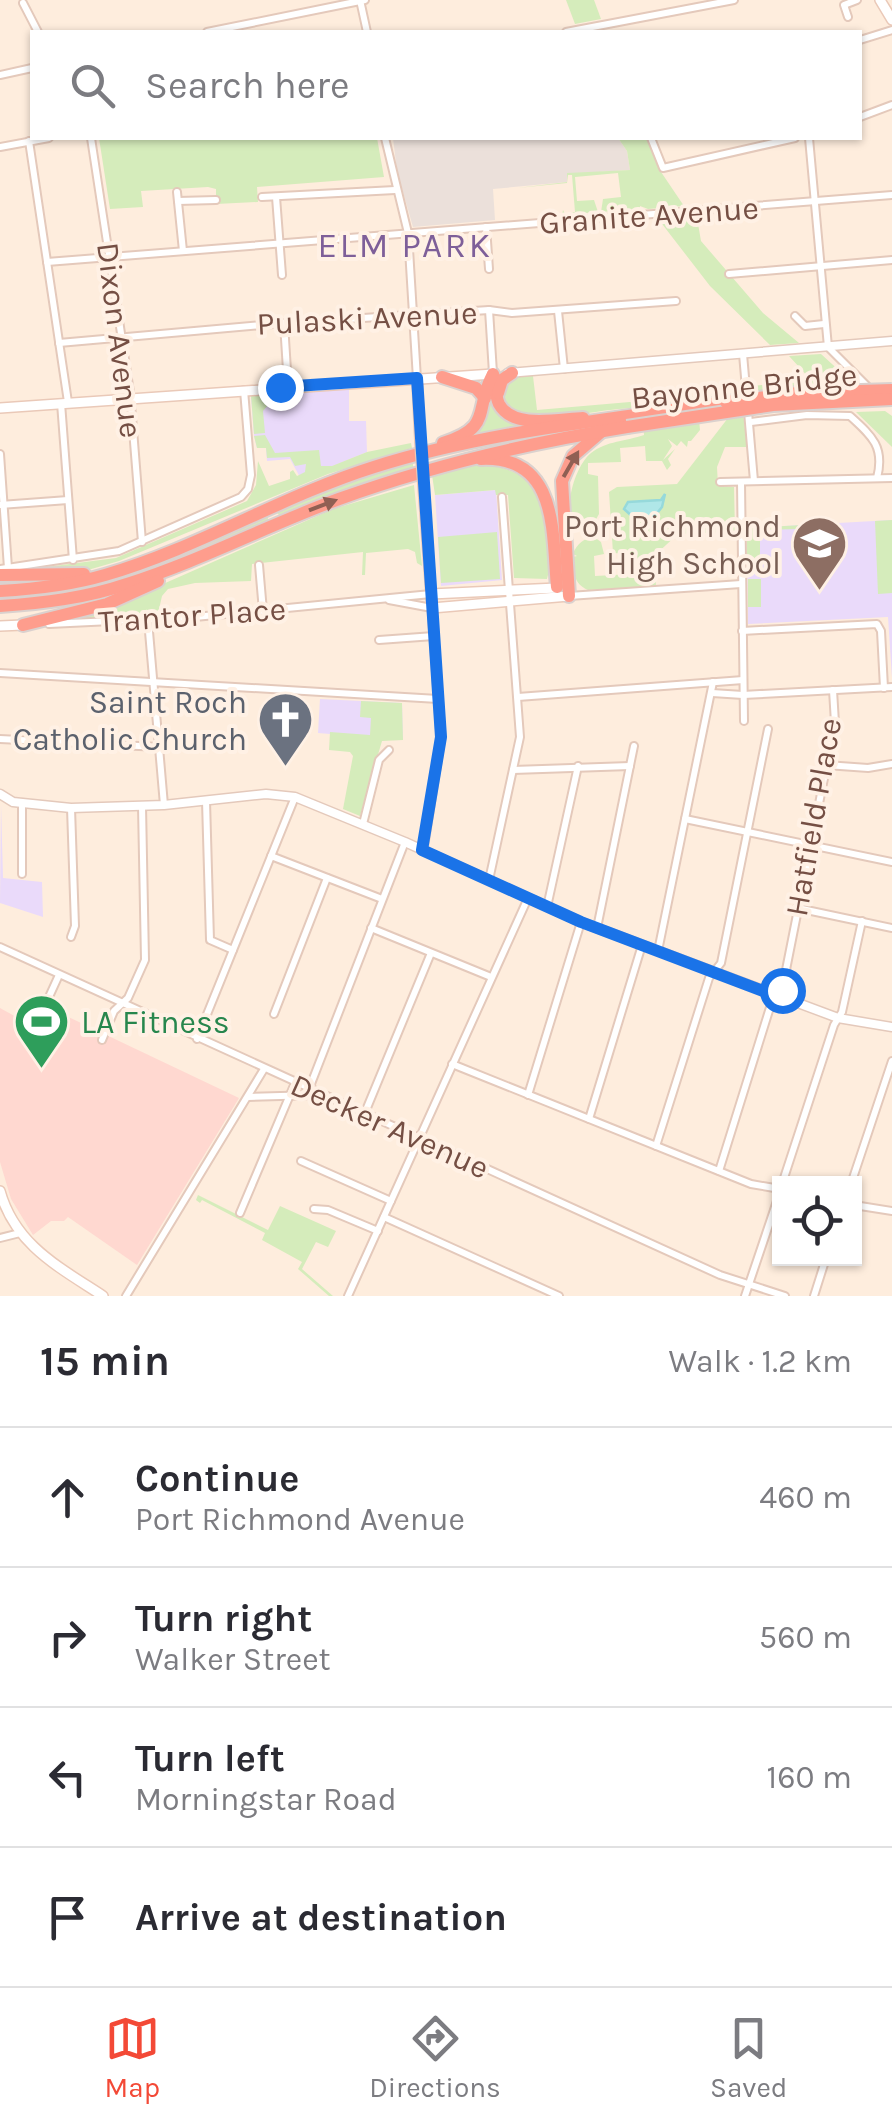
<!DOCTYPE html>
<meta charset="utf-8">
<style>
:root{--surface:#fff;--page:#f7f7f7;--text:#2b2b33;--muted:#7c7c81;--line:#e1e1e2;--accent:#f34936}
body{margin:0;font-family:Karla,sans-serif;background:var(--page);color:var(--text)}
.controls{position:absolute;right:30px;bottom:30px;display:grid;overflow:hidden;border-radius:0px;box-shadow:0 2px 8px #0004}
.controls button{width:90px;height:90px;display:grid;place-items:center;padding:0;border:0;border-bottom:2px solid var(--line);background:var(--surface);color:var(--text);font:50px sans-serif}
.stop{position:absolute;width:30px;height:30px;margin:-22px;border:8px solid #1a73e8;border-radius:50%;background:#fff}
.stop.end{background:#1a73e8;border-color:#fff;box-shadow:0 2px 10px #0008}
.list{margin:0;padding:0;list-style:none}
h2{display:flex;justify-content:space-between;align-items:center;height:130px;margin:0;padding:0 40px;font-size:42px}
h2 small{font-size:32px;font-weight:400;color:var(--muted)}
.list li{display:grid;grid-template-columns:65px 1fr auto;gap:30px;align-items:center;box-sizing:border-box;height:140px;padding:0 40px;border-top:2px solid var(--line)}
.list b{display:block;font-size:38px;white-space:nowrap}
.list p{margin:0;font-size:32px;white-space:nowrap;color:var(--muted)}
.list em{font-size:32px;font-style:normal;color:var(--muted)}
.icon{flex:none;width:55px;height:55px;fill:none;stroke:currentColor;stroke-width:2;stroke-linecap:round;stroke-linejoin:round}
.map{position:relative;flex:none;width:892px;height:1296px;overflow:hidden}
.search{position:absolute;background:var(--surface);box-shadow:0 2px 8px #0004;left:30px;right:30px;top:30px;height:110px;display:flex;align-items:center;gap:25px;box-sizing:border-box;padding:0 35px;border-radius:0px;color:var(--muted);font-size:38px}
.sheet{height:690px;background:var(--surface)}
nav{display:flex;justify-content:space-around;align-items:center;box-sizing:border-box;height:140px;border-top:2px solid var(--line);background:var(--surface);font-size:28px;color:var(--muted)}
nav a{display:grid;justify-items:center;gap:5px}
nav .on{color:var(--accent)}
.map>svg:first-child{display:block}
.commercial{fill:#ffd8d0}
.industrial{fill:#ebe0da}
.education{fill:#eadafa}
.green{fill:#d5ecbb}
.water{fill:#b0e7e8;stroke:#96d9db;stroke-width:2.5}
.lines{fill:none;stroke-linecap:round;stroke-linejoin:round}
.minor-casing{stroke:#e4c9bb;stroke-width:10}
.tertiary-casing{stroke:#e4c9bb;stroke-width:11}
.secondary-casing{stroke:#eac9b8;stroke-width:12}
.motorway-casing{stroke:#dbd1ce;stroke-width:16}
.minor{stroke:#fff;stroke-width:6}
.tertiary{stroke:#fff;stroke-width:8}
.secondary{stroke:#fff;stroke-width:9}
.motorway{stroke:#fe9d8d;stroke-width:12}
.secondary-bridge-casing{stroke:#eac9b8;stroke-width:12;stroke-linecap:butt}
.motorway-bridge-casing{stroke:#dbd1ce;stroke-width:16;stroke-linecap:butt}
.secondary-bridge{stroke:#fff;stroke-width:9}
.motorway-bridge{stroke:#fe9d8d;stroke-width:12}
.oneway{fill:#905f53}
.route{stroke:#1a73e8;stroke-width:12}
.labels{text-anchor:middle;stroke-width:8;stroke-linejoin:round;paint-order:stroke}
.street-label{font-size:32px;fill:#754f44;stroke:#fff1e5}
.education-label{font-size:32px;fill:#785e54;stroke:#fff1e5;text-anchor:end}
.worship-label{font-size:32px;fill:#5b616d;stroke:#fff1e5;text-anchor:end}
.leisure-label{font-size:32px;fill:#27864d;stroke:#fff1e5;text-anchor:start}
.neighbourhood-label{font-size:35px;letter-spacing:2.5px;fill:#7e5f99;stroke:#fff1e5}
</style>
<div class="map">
<svg width="892" height="1296" viewBox="0 0 892 1296">
<rect width="100%" height="100%" fill="#feeddd"/>
<!-- commercial -->
<path class="commercial" d="M39,1003l200,95 -102,167 -69,-48 -4,4h-13l-18,14 -22,-36 -11,-37v-154l29,16z"/>
<!-- industrial -->
<path class="industrial" d="M393,138h225l9,13 3,19 -63,4v8l-74,7 2,31 -82,7 -16,-56z"/>
<!-- education -->
<g class="education">
<path d="M349,389v32h17l1,31 -66,27 -11,-20 -23,2 -1,-13h-9l-3,-12 -3,-40z"/>
<path d="M496,490l6,90 -61,6 -6,-91z"/>
<path d="M892,520v158l-4,-61 -140,7 -1,-96z"/>
<path d="M320,699l82,4 1,37 -85,-7z"/>
<path d="M1,804l2,74 39,4 1,35 -43,-14z"/>
</g>
<!-- green -->
<g class="green">
<path d="M566,0h28l7,19 -26,5z"/>
<path d="M99,138h278l7,39 -127,10 1,15 -42,2v-15l-8,-2 -67,4 2,16 -33,2z"/>
<path d="M618,138h29l14,34 23,34 -36,3 -8,-3v3l-39,3 2,-13 18,-2 -3,-24 -43,4 2,24 17,-1 4,12 -36,3 1,-5 2,4 10,-2 -3,-37h-4l-1,8 -50,5 50,-6v-9l63,-3 -3,-19z"/>
<path d="M697,218l4,23 62,72 36,30 -29,2 -60,-59 -51,-66z"/>
<path d="M821,354l33,30 -101,7 -1,-5 59,-6 -22,-24z"/>
<path d="M526,375l7,1 4,34 174,-15 4,-7 24,-2 1,6 -11,2 9,-3 -2,-4 -39,13 3,30 -9,11h-3l-1,6 -6,-6 -4,5 -9,-7 4,7 -9,14 12,-11 -7,10 3,6 -4,5 -5,-9h-16l-1,-15 -25,2 1,14 -33,1v11l10,2 1,38 -5,9c-40,11 -22,-55 -3,-70 15,-12 36,-12 53,-18l-2,-26c-31,-6 -113,24 -136,-4 -2,-1 -5,-14 -6,-15l14,-14z"/>
<path d="M489,387l9,24 51,12 -81,15z"/>
<path d="M268,394v11l-5,6 2,22 -11,1 -3,-38z"/>
<path d="M885,411l7,5v31l-36,-35z"/>
<path d="M743,412l4,35h-22l-8,20 1,19 16,1 1,45 -57,2 -24,22 2,30 -68,4c-15,-7 -14,-17 -15,-33l4,-1 -4,-2c3,-10 13,-17 21,-17l7,5 3,12 -10,2 1,20 38,-2 -1,-20 -19,-1 -4,-61 8,-5 60,-3 51,-66z"/>
<path d="M265,435l10,18 44,-3 2,16h11l35,-14 44,-9 1,5 -84,26 -209,87 -31,9h-65l93,-12 131,-57 9,-16 2,-24 11,25 21,-7v-7l3,-2 4,6 8,-4 1,-8 -11,2 -5,-9 -23,1 -1,-10h-9l-3,-12z"/>
<path d="M413,463v4l-133,49 -4,-4 72,-30z"/>
<path d="M483,464c48,6 62,29 65,75 1,14 3,27 -1,40l-33,-1 -6,-83h-12l-1,-5 -60,5 -3,-20z"/>
<path d="M414,485l8,81 -5,-3 -2,-11 -7,-3 -42,4 -1,22h-3l1,-23 -111,12 -1,17 -56,2 -27,6 -6,7 -5,22 -92,2 64,-21 204,-90z"/>
<path d="M266,514l3,7 -91,40 -87,29 -91,12v-7l49,-5z"/>
<path d="M892,520v73l-14,1 -3,-73z"/>
<path d="M839,523l-37,10 -4,-4 -38,1v31l-13,2v-35z"/>
<path d="M497,532l3,47 -59,4 -3,-46z"/>
<rect x="748" y="579" width="13" height="28"/>
<path d="M361,701l41,2 1,37 -21,1 -22,75 -17,-7 10,-53 -3,-4 -21,-2 1,-18 40,3 1,-17 -11,-1z"/>
<path d="M198,1195l70,35 12,-24 56,25 -8,16 -12,-5 -14,27 31,27h-4l-31,-27 4,-7 -40,-22 3,-7 -63,-33 -2,3 -4,-3z"/>
</g>
<!-- water -->
<path class="water" d="M665,494l-3,13 -9,11 -18,1 -11,-10 4,-7 33,-2z"/>
<g class="lines">
<defs>
<g id="minor">
<path d="M360,0l7,32"/>
<path d="M23,3l15,29"/>
<path d="M848,17l-4,-12 13,-5"/>
<path d="M207,32l158,-32"/>
<path d="M566,32l168,-32"/>
<path d="M860,40l32,-10"/>
<path d="M0,75l32,-7"/>
<path d="M860,117l32,-12"/>
<path d="M91,138l39,254 12,150"/>
<path d="M385,138l23,95 9,146"/>
<path d="M651,138l12,30 132,-30"/>
<path d="M809,138l19,209 41,41"/>
<path d="M29,141l39,261"/>
<path d="M0,147l49,-9"/>
<path d="M177,192l6,59"/>
<path d="M262,197l133,-7"/>
<path d="M276,197l6,78"/>
<path d="M178,201l38,-1"/>
<path d="M486,227l3,42"/>
<path d="M47,262l845,-67"/>
<path d="M729,274l163,-14"/>
<path d="M489,310l4,63"/>
<path d="M558,311l6,58"/>
<path d="M795,316l10,10 19,-2"/>
<path d="M284,323l4,63"/>
<path d="M59,343l225,-20 205,-13 23,3 164,-12"/>
<path d="M743,354l11,127"/>
<path d="M61,403l12,157"/>
<path d="M751,422l56,-7 43,1c22,20 35,31 27,62"/>
<path d="M0,454l8,114"/>
<path d="M720,482l172,-4"/>
<path d="M741,482l3,239"/>
<path d="M0,505l68,-5"/>
<path d="M259,565l4,46"/>
<path d="M0,569l119,-18 122,-54 7,-8 3,-14 -7,-85"/>
<path d="M569,596l172,-12"/>
<path d="M389,600l43,8"/>
<path d="M148,620l16,185"/>
<path d="M49,624l146,-7 236,-23"/>
<path d="M742,631l135,-7 4,7 3,57"/>
<path d="M379,640l55,-4"/>
<path d="M0,673l438,26"/>
<path d="M712,693l31,2 149,-8"/>
<path d="M518,697l225,-17"/>
<path d="M0,739l159,8"/>
<path d="M826,765l42,3 24,-4"/>
<path d="M513,770l117,-4"/>
<path d="M206,801l4,139 23,10"/>
<path d="M22,803v71"/>
<path d="M685,819l207,43"/>
<path d="M363,824l16,-64 10,-10"/>
<path d="M271,856l111,43"/>
<path d="M489,880l31,-143 -18,-240"/>
<path d="M547,907l31,-141"/>
<path d="M797,908l95,20"/>
<path d="M371,928l120,49"/>
<path d="M597,928l37,-182"/>
<path d="M71,937l4,-11 -4,-118"/>
<path d="M0,947l720,328 65,21"/>
<path d="M658,951l55,-269"/>
<path d="M274,1014l53,-136"/>
<path d="M32,1034l27,-59"/>
<path d="M197,1039l98,-242"/>
<path d="M102,1040l12,-29 14,-13 17,-38 -3,-154"/>
<path d="M452,1064l299,120 29,5"/>
<path d="M309,1089l96,-247"/>
<path d="M528,1095l53,-173"/>
<path d="M248,1097l68,-2"/>
<path d="M364,1115l67,-162"/>
<path d="M589,1119l53,-174"/>
<path d="M656,1146l53,-168 12,-15 47,-234"/>
<path d="M301,1161l90,40"/>
<path d="M719,1171l53,-170 10,-11 53,-267 -2,-33"/>
<path d="M782,1184l52,-159 8,-13 20,-91"/>
<path d="M851,1184l41,-123"/>
<path d="M854,1205l38,6"/>
<path d="M314,1209l14,1 50,21"/>
<path d="M240,1213l55,-130"/>
<path d="M384,1217l175,79"/>
<path d="M0,1238l20,-5"/>
<path d="M126,1296l138,-227"/>
<path d="M348,1296l180,-398"/>
<path d="M745,1296l35,-104"/>
<path d="M814,1296l12,-38"/>
</g>
<g id="tertiary">
<path d="M508,373l384,-32"/>
<path d="M0,794l13,8 58,6 93,-3 102,-11 29,3 110,45 176,80 257,96 54,9"/>
<path d="M423,850l18,-113 -9,-129"/>
</g>
<g id="secondary">
<path d="M880,0l12,20"/>
<path d="M417,379l3,62"/>
<path d="M0,408l493,-34"/>
<path d="M423,484l9,124 137,-12"/>
<path d="M431,594l126,-6"/>
<path d="M0,626l23,-1"/>
<path d="M0,1191c15,54 59,76 103,105"/>
</g>
<g id="motorway">
<path d="M493,374c4,9 1,20 6,30 14,26 60,15 84,14"/>
<path d="M442,377l34,11 9,10"/>
<path d="M498,393l4,-13 10,-7"/>
<path d="M443,443c50,-16 31,-32 49,-67"/>
<path d="M481,459c78,-4 71,75 76,128"/>
<path d="M0,575l84,-1"/>
<path d="M0,591c35,-2 71,-6 105,-16 93,-27 177,-79 269,-108 113,-36 236,-47 352,-65"/>
<path d="M569,596l-7,-115 11,-25 28,-24"/>
<path d="M0,606c43,-3 86,-8 127,-22 73,-23 141,-59 212,-85 94,-34 189,-56 288,-72"/>
<path d="M23,625l84,-21 51,-23"/>
</g>
</defs>
<!-- minor casing -->
<use href="#minor" class="minor-casing"/>
<!-- tertiary casing -->
<use href="#tertiary" class="tertiary-casing"/>
<!-- secondary casing -->
<use href="#secondary" class="secondary-casing"/>
<!-- motorway casing -->
<use href="#motorway" class="motorway-casing"/>
<!-- minor -->
<use href="#minor" class="minor"/>
<!-- tertiary -->
<use href="#tertiary" class="tertiary"/>
<!-- secondary -->
<use href="#secondary" class="secondary"/>
<!-- motorway -->
<use href="#motorway" class="motorway"/>
<defs>
<path id="secondary-bridge" d="M420,441l3,43"/>
<g id="motorway-bridge">
<path d="M726,402l72,-9 94,-3"/>
<path d="M627,427l146,-22 119,-6"/>
</g>
</defs>
<!-- secondary-bridge casing -->
<use href="#secondary-bridge" class="secondary-bridge-casing"/>
<!-- motorway-bridge casing -->
<use href="#motorway-bridge" class="motorway-bridge-casing"/>
<!-- secondary-bridge -->
<use href="#secondary-bridge" class="secondary-bridge"/>
<!-- motorway-bridge -->
<use href="#motorway-bridge" class="motorway-bridge"/>
</g>
<!-- one-way arrows -->
<defs><path id="oneway-solid" d="M-6-.8H1V-3.2L6.5 0L1 3.2V.8H-6Z" transform="scale(2.5)"/></defs>
<g class="oneway">
<use href="#oneway-solid" transform="translate(571 464) rotate(-60)"/>
<use href="#oneway-solid" transform="translate(323 505) rotate(-21)"/>
</g>
<g class="lines">
<!-- route -->
<path class="route" d="M280,387l137,-9 24,359 -19,113 159,72 195,74 6,-6"/>
</g>
<!-- icons -->
<defs>
<symbol id="school-pin" viewBox="-11 -11 22 30"><path d="M0 17L-7.5 6A9.5 9.5 0 1 1 7.5 6Z" fill="#8d6e63" stroke="#fff1e5"/><path d="M0-5L7-2L0 1L-7-2ZM-4 1L0 2.5L4 1V4Q0 6-4 4Z" fill="#fff"/></symbol>
<symbol id="church-pin" viewBox="-11 -11 22 30"><path d="M0 17L-7.5 6A9.5 9.5 0 1 1 7.5 6Z" fill="#6b7280" stroke="#fff1e5"/><path d="M-1.2-6h2.4v3.5h3.3v2.4h-3.3V6h-2.4V-.1h-3.3v-2.4h3.3Z" fill="#fff"/></symbol>
<symbol id="stadium-pin" viewBox="-11 -11 22 30"><path d="M0 17L-7.5 6A9.5 9.5 0 1 1 7.5 6Z" fill="#2e9e5b" stroke="#fff1e5"/><path d="M0-5a6.5 5 0 1 0 0 10a6.5 5 0 1 0 0-10ZM-3.5-1.8h7v3.6h-7Z" fill="#fff"/></symbol>
</defs>
<g fill-rule="evenodd">
<use href="#school-pin" x="788" y="512" width="63" height="86"/>
<use href="#church-pin" x="254" y="688" width="63" height="86"/>
<use href="#stadium-pin" x="10" y="990" width="63" height="86"/>
</g>
<g class="labels">
<!-- street labels -->
<g class="street-label">
<text transform="translate(649 215) rotate(-4)" y="11">Granite Avenue</text>
<text transform="translate(367 318) rotate(-3)" y="11">Pulaski Avenue</text>
<text transform="translate(120 340) rotate(83)" y="11">Dixon Avenue</text>
<text transform="translate(744 386) rotate(-6)" y="11">Bayonne Bridge</text>
<text transform="translate(192 615) rotate(-4)" y="11">Trantor Place</text>
<text transform="translate(813 817) rotate(-80)" y="11">Hatfield Place</text>
<text transform="translate(390 1126) rotate(24)" y="11">Decker Avenue</text>
</g>
<!-- education labels -->
<g class="education-label">
<text x="781" y="537">Port Richmond<tspan x="781" dy="37">High School</tspan></text>
</g>
<!-- worship labels -->
<g class="worship-label">
<text x="247" y="713">Saint Roch<tspan x="247" dy="37">Catholic Church</tspan></text>
</g>
<!-- leisure labels -->
<g class="leisure-label">
<text x="81" y="1033">LA Fitness</text>
</g>
<!-- neighbourhood labels -->
<g class="neighbourhood-label">
<text x="405" y="257">ELM PARK</text>
</g>
</g>
</svg>
<div class="controls">
<button><svg class="icon" aria-label="locate" viewBox="0 0 24 24"><circle cx="12" cy="12" r="6"/><path d="M12 2v4M12 18v4M2 12h4M18 12h4"/></svg></button>
</div>
<div class="stop" style="left:782px;top:990px"></div>
<div class="stop end" style="left:280px;top:387px"></div>
<div class="search"><svg class="icon" aria-label="search" viewBox="0 0 24 24"><circle cx="10" cy="10" r="6"/><path d="M15 15l6 6"/></svg>Search here</div>
</div>
<section class="sheet">
<h2>15 min<small>Walk · 1.2 km</small></h2>
<ul class="list">
<li><svg class="icon" aria-label="ahead" viewBox="0 0 24 24"><path d="M12 20V5M6 11l6-6 6 6"/></svg><div><b>Continue</b><p>Port Richmond Avenue</p></div><em>460 m</em></li>
<li><svg class="icon" aria-label="right" viewBox="0 0 24 24"><path d="M7 20v-9h11M14 6l5 5-5 5"/></svg><div><b>Turn right</b><p>Walker Street</p></div><em>560 m</em></li>
<li><svg class="icon" aria-label="left" viewBox="0 0 24 24"><path d="M17 20v-9H6M10 6l-5 5 5 5"/></svg><div><b>Turn left</b><p>Morningstar Road</p></div><em>160 m</em></li>
<li><svg class="icon" aria-label="arrive" viewBox="0 0 24 24"><path d="M6 21V4h12l-3 4 3 4H6"/></svg><div><b>Arrive at destination</b></div></li>
</ul>
</section>
<nav>
<a class="on"><svg class="icon" aria-label="map" viewBox="0 0 24 24"><path d="M3 6l6-2 6 2 6-2v14l-6 2-6-2-6 2zM9 4v14M15 6v14"/></svg>Map</a>
<a><svg class="icon" aria-label="directions" viewBox="0 0 24 24"><path d="M12 3l9 9-9 9-9-9zM9 14v-3h6M13 9l2 2-2 2"/></svg>Directions</a>
<a><svg class="icon" aria-label="saved" viewBox="0 0 24 24"><path d="M7 4h10v16l-5-4-5 4z"/></svg>Saved</a>
</nav>
